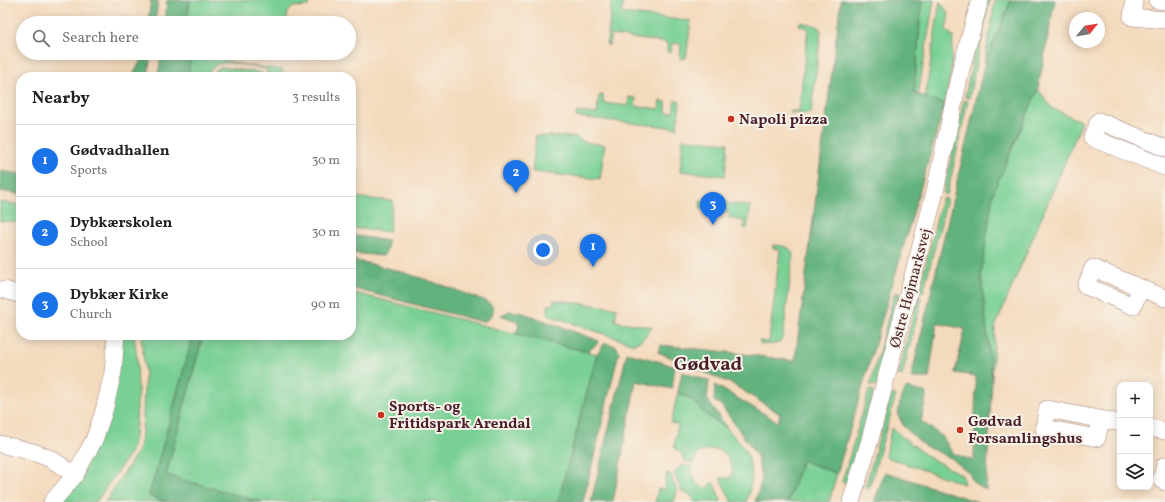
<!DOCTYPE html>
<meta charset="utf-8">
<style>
:root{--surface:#fff;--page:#f6f6f6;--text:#222;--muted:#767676;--line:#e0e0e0;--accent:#1a73e8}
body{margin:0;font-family:Vollkorn,serif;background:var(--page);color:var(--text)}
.controls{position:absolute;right:12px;bottom:12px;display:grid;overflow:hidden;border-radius:8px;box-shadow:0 2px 10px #0003}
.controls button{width:36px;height:36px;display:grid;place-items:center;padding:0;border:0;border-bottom:1px solid var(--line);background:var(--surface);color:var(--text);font:20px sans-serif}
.compass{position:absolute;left:1069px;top:12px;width:36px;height:36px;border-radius:50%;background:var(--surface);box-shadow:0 2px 10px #0003;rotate:60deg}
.you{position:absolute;left:543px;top:250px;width:14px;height:14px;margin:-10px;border:3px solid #fff;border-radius:50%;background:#1a73e8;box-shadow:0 0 0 6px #1a73e833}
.badge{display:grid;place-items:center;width:26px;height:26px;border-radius:50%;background:var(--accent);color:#fff;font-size:13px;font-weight:700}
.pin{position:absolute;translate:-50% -33px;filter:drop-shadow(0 1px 2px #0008)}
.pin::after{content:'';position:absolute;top:21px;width:14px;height:12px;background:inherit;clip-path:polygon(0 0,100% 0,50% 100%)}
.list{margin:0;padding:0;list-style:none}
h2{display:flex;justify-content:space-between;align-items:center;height:52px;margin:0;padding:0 16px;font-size:17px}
h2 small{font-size:13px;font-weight:400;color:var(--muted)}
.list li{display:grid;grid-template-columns:26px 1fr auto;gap:12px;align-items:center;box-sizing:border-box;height:72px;padding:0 16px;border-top:1px solid var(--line)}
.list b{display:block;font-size:15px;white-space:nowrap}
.list p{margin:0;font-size:13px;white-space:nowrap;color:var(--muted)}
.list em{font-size:13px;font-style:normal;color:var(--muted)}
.icon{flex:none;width:22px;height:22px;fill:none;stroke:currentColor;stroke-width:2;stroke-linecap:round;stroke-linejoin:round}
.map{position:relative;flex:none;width:1165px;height:502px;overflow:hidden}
.search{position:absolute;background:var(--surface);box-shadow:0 2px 10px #0003;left:16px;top:16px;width:340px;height:44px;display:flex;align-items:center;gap:10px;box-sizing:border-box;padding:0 14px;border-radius:22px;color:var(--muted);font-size:15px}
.panel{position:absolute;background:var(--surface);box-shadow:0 2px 10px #0003;left:16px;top:72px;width:340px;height:268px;border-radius:16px}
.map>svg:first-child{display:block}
.green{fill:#79d095;stroke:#627860}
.forest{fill:#62b27e;stroke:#566854}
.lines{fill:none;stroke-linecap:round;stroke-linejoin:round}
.minor-casing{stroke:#9f7c74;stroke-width:18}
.minor{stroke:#fff;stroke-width:17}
.poi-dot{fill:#c8321e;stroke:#f7f3e8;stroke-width:1.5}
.labels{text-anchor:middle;stroke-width:4;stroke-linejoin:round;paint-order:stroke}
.poi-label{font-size:15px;font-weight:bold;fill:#4a1f2b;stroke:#f7f3e8;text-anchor:start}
.street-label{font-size:15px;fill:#4a1f2b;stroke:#f7f3e8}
.district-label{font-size:19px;font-weight:bold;fill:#4a1f2b;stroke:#f7f3e8}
</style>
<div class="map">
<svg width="1165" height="502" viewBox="0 0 1165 502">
<rect width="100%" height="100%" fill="#f7f3e8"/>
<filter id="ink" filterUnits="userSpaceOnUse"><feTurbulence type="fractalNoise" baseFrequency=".025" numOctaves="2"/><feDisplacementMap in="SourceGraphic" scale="8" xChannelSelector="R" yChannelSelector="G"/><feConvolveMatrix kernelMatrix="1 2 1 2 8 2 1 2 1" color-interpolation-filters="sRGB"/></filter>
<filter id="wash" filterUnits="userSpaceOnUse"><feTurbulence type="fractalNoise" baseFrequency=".012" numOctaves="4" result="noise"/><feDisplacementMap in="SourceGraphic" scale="16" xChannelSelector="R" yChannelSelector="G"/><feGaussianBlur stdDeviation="0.9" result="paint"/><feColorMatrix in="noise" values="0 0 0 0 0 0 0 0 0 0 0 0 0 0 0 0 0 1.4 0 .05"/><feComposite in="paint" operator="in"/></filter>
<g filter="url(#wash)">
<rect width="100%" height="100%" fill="#f4dabd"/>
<!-- green -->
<g class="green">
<path d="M190,0h120l-1,6 -16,1 -5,5 -2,11h-34l-3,-6 -1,-1 1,7h-62z"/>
<path d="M612,0h12l-3,13 70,8 -5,37 -6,1 1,-15 -9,-1 -1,9h-4v-9l-56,-8 -2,10h-2z"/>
<path d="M922,0h12l-16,95 -4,-2z"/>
<path d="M985,0h5l-21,98 -4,-1z"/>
<path d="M995,0h16l-27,66z"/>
<path d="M940,1l9,14 -3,15 4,2v3l3,1 -2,37 -4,16 -2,15 -20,-6z"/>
<path d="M800,22l18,4 3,5 -9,76 -1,5 -3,2 -18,-1 -1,-2h10l9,-83 -9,-3z"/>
<path d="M190,53c16,0 31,6 46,10 15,4 31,4 46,7l1,7h-14l-3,-8c-12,-2 -41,-10 -50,-4 -4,3 -8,8 -11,12h-16z"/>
<path d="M224,53h34l3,8 -15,-2z"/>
<path d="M221,67l41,6 2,4h-54l6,-7z"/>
<path d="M1038,89l14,19 30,14 -87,205 -3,51 -11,-103 12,-82z"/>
<path d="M601,95h2v8l25,3 1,-9 7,1 -1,8 24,3 1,-8 6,1v10l7,1 2,-13 5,1 -3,27 -101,-11 1,-5 20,2 2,-18z"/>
<path d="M964,100l4,1 -21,94 -4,-1z"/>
<path d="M536,136l40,1 8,5 21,3 -5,34 -68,-7z"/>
<path d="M683,139l45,4 -3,33 -45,-5z"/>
<path d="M351,197l42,4 -4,31 -38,-4z"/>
<path d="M942,198l5,1 -24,94 -4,-2z"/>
<path d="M700,200l51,6 -4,22h-3v-7l-15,-3v-5l-29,-4z"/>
<path d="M0,202l21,3v18l-21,-2z"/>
<path d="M773,245c9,1 17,0 20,10l-10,82c-4,9 -13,8 -22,7l-2,-3 10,1 11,-92 -7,-2z"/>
<path d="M351,292l246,62 -39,148h-297l-95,-27 37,-140h148z"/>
<path d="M895,292l5,2 -24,92 -6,-1z"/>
<path d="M918,297l4,1 -20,78 -4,-1z"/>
<path d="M554,300l63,8 -2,13 37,6c-5,8 -9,13 -18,17l-86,-29v-10h5z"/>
<path d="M122,335l12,1 3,22 1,32 -3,48 -4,14 -35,50h-36l12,-16z"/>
<path d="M141,335h52l-44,161 19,6h-63l27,-41 7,-13 3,-15 3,-62z"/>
<path d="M869,390l5,1 -27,93 -5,-2z"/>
<path d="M678,392l15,9 13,14 21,13 17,20 5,11 3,16 -3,18 -3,9h-14l-12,-24h10l3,-7c-6,-21 -15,-27 -36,-17l-4,9 -8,-2 -4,-8 -7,-6 4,-22 -7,-2z"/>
<path d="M891,395h5l-27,94 -4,-1z"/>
<path d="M891,428l3,1 6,6 30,23 32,17 2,9 -78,-27z"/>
<path d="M802,460l35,14 -8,28h-41z"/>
<path d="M682,465l9,2c2,13 5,19 17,22l3,-7 3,2 7,17 -2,1h-24l-4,-7 -9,-3 -8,-19z"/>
<path d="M667,473l3,1 7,17 -3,11h-19l3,-13 6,1z"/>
</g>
<!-- forest -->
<g class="forest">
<path d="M151,0h7l-3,23h-7z"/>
<path d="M167,0h23l-3,23h-22z"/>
<path d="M841,0h81l-8,93 31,11 -108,370 -35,-14 -14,42h-33l7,-22 -5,-24 -8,-12 -28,-39 -7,-4 1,-16 63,37 2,-8 -46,-29 -76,-33 3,-7 75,8 59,8z"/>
<path d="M1011,0h44l-17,89 -45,104 -12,82 11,103 -6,112 -12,-7 -5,-10 -18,-15 -26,-12 -21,-19 -6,-12 3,-19 6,-8 20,5 -6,28 22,16 9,16 22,8 2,-85 -21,-3 10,-44 -28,-6 -8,55h-18l73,-312z"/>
<path d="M144,53h7l-3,24h-16l11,-21z"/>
<path d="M161,53h29l-1,24h-31z"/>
<path d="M0,171l21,3v20l-21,-3z"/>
<path d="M351,235l37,6 -1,9 -4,6 -32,-3z"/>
<path d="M351,260c48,8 92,26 138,42l4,6v5l-5,6 -5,3 -132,-34z"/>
<path d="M510,311l13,2 74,27 1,3 -11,9 -71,-18 3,-9 -3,-4 -15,-6z"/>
<path d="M193,335h10l-37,140 95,27h-93l-19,-6z"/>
<path d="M605,343l11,3 3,6 -36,150h-25l39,-148z"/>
<path d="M627,353l34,9 14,5 -3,22 -36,-8 -23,121h-22z"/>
<path d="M682,372l27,9 -2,18 20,29 -21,-13 -13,-14 -15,-9z"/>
<path d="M885,472l93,30h-104z"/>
</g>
</g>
<g filter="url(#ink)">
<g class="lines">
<defs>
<g id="minor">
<path d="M1134,0l-2,17 33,3"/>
<path d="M1157,0l8,1"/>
<path d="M1165,148l-66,-27 -7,17 73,29"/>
<path d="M1141,288l-8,18 -47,-20 7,-18 72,30"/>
<path d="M0,290h5l16,5"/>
<path d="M1101,419l-4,19 -53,-10 3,-19 73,14"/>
<path d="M1150,428l15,3"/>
<path d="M0,444l33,8 18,7 24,16"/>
<path d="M1165,465l-4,15 4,2"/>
<path d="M52,502l23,-27 19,-35 10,-29 9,-39 3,-37"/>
<path d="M851,502l18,-59 65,-247 26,-123 20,-73"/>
</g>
</defs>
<!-- minor casing -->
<use href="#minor" class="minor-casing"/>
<!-- minor -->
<use href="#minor" class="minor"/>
</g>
</g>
<!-- markers -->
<g class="poi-dot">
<circle cx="731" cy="119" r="4"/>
<circle cx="381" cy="415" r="4"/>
<circle cx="960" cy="430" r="4"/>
</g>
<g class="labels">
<!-- poi labels -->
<g class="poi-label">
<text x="739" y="124">Napoli pizza</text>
<text x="389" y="411">Sports- og<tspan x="389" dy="17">Fritidspark Arendal</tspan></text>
<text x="968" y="426">Gødvad<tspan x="968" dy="17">Forsamlingshus</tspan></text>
</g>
<!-- street labels -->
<g class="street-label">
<text transform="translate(910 288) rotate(-75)" y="5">Østre Højmarksvej</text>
</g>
<!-- district labels -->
<g class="district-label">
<text x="708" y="370">Gødvad</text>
</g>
</g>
</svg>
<div class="controls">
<button>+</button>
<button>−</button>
<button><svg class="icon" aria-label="layers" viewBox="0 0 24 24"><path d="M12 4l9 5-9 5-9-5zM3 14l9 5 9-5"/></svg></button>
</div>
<svg class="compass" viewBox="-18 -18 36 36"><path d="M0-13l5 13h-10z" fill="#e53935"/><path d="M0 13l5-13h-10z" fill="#767676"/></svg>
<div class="you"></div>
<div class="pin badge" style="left:593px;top:267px">1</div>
<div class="pin badge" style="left:516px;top:193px">2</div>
<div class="pin badge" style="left:713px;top:225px">3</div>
<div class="search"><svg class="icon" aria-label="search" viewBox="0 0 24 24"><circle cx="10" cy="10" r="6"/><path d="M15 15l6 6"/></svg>Search here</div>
<section class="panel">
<h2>Nearby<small>3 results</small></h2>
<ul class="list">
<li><span class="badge">1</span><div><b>Gødvadhallen</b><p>Sports</p></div><em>30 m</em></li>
<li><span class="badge">2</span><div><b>Dybkærskolen</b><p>School</p></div><em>30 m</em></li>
<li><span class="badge">3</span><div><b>Dybkær Kirke</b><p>Church</p></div><em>90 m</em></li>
</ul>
</section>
</div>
